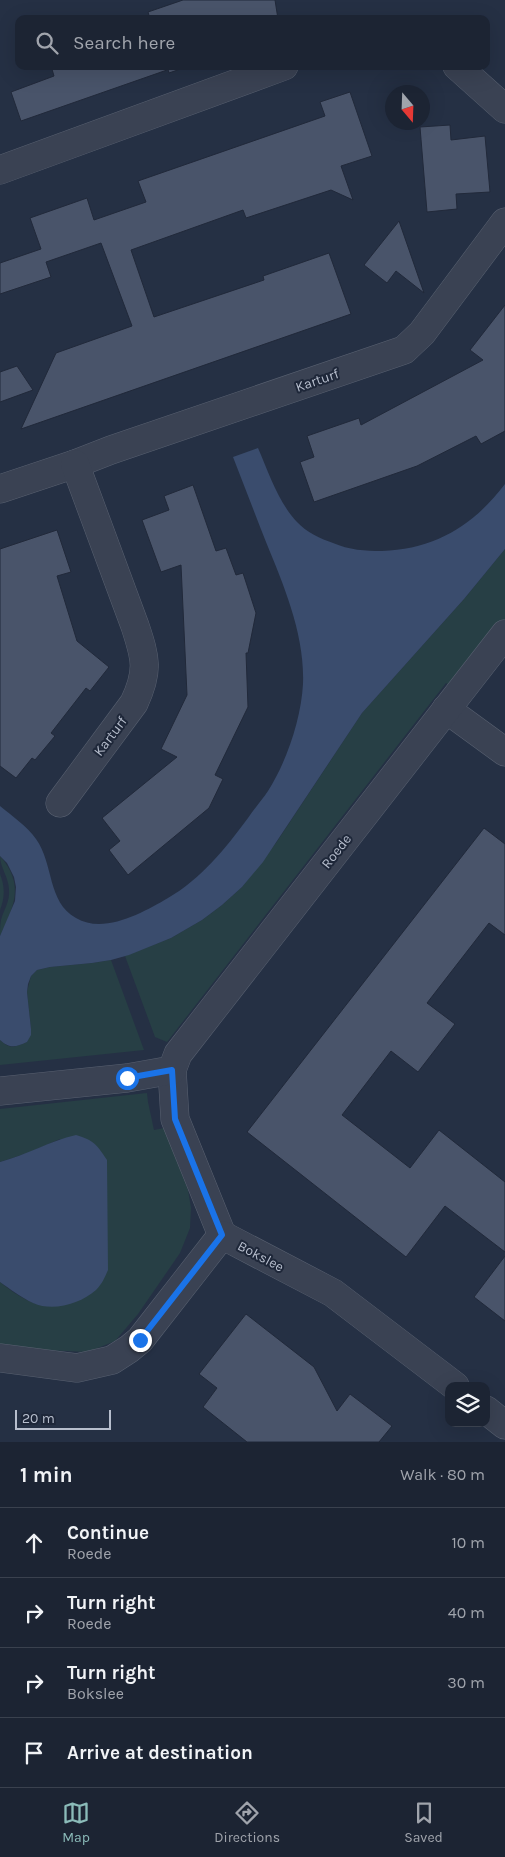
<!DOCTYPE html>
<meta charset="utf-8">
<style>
:root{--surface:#1c2433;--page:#252c3b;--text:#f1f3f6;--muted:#a0a4ac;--line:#3a414e;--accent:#8bbbb9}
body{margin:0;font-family:Karla,sans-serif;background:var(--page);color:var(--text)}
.controls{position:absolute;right:15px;bottom:15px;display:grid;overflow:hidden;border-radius:10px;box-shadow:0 5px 20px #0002}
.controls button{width:45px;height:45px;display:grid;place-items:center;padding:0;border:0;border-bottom:1px solid var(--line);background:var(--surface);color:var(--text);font:25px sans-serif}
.compass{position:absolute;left:385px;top:85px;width:45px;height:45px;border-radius:50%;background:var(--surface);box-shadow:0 5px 20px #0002;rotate:161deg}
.scale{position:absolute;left:15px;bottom:12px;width:96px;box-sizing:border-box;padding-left:5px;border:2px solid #b7becd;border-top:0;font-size:14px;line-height:18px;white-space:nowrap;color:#b7becd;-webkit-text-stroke:4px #1e2739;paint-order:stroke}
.stop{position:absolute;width:15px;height:15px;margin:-11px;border:4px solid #1a73e8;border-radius:50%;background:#fff}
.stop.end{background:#1a73e8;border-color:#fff;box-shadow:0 1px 5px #0008}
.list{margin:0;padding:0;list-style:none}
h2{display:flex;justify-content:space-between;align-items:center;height:65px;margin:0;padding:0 20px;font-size:21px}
h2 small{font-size:16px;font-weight:400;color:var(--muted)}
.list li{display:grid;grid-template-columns:32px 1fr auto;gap:15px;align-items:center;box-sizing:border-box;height:70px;padding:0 20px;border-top:1px solid var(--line)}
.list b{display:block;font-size:19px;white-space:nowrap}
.list p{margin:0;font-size:16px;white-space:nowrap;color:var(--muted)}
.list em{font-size:16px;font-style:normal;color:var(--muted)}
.icon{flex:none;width:28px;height:28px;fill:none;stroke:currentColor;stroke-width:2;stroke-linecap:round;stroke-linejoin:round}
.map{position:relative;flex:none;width:505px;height:1442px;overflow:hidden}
.search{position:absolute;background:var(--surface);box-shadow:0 5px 20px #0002;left:15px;right:15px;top:15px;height:55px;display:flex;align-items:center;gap:12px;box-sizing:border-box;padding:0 18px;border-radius:10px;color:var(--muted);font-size:19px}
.sheet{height:345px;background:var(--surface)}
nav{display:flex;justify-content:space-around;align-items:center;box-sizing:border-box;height:70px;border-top:1px solid var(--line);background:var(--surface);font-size:14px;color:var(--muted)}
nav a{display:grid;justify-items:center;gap:2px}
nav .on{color:var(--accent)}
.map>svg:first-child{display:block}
.green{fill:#273f45}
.water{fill:#3a4c6d}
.building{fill:#49546a;stroke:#21293a}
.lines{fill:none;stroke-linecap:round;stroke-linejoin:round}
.minor-casing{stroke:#586070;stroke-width:29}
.minor{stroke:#3a4253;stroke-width:28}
.route{stroke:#1a73e8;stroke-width:6}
.labels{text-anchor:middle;stroke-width:4;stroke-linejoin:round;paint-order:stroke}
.street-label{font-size:14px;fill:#b7becd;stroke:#1e2739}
</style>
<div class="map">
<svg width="505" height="1442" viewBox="0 0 505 1442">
<rect width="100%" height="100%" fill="#253044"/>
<!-- green -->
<g class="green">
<path d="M505,549v70l-53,68 -6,-4 -279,359 -12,-5 -30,-81 46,-18 31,-18 20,-15 20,-18 34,-44 86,-130 102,-114z"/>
<path d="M0,856c25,29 14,50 0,80 0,-5 0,-11 1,-16 3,-11 9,-18 8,-30 0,-13 -9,-22 -9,-34z"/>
<path d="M0,874c5,13 5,23 0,36z"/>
<path d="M111,960l33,90 -144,15v-25c11,10 14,7 27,2l4,-13 -4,-37 4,-16 6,-6 13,-3 42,-4z"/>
<path d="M147,1093l1,9 6,28 10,-2 24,62 3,18 -1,20 -10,25 -42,61 -23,27 -27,11 -45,-2 -43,-6v-62c30,24 49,32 85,15l-25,-158 -32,14 -28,9v-53z"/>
</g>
<!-- water -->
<g class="water">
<path d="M258,448c11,25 20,54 39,74 9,10 24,17 36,21 16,7 32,8 49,8 53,-2 91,-25 123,-67v65l-41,50 -102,114 -99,149 -21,25 -20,18 -20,15 -31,18 -42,17 -18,5 -19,3 -42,4 -13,3 -6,6 -3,8 -1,8 4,37v6l-4,7c-11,5 -17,7 -27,-2v-104l15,-35 1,-14 -2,-10 -7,-14 -7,-7v-50c12,10 27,20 36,33 18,25 11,63 40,79 28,17 68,-6 92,-20 33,-19 57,-49 80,-80 6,-9 14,-18 20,-27 19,-30 33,-72 35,-107 2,-49 -19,-98 -37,-142 -11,-28 -22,-57 -33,-85z"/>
<path d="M76,1135c18,5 21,10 31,25l1,110c-3,7 -6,14 -12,20 -16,14 -43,22 -63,13 -11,-5 -23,-14 -33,-21v-120c26,-7 50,-21 76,-27z"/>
</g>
<!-- building -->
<g class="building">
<path d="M183,0h92l3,19h-128l-2,-7z"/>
<path d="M51,66h115l1,4 -146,51 -10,-29 43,-16z"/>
<path d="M167,66h22l-20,7z"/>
<path d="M350,92l22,64 -31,10 12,34 -22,-10 -85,28 -3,-8 -112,40 23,67 110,-37 -1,-4 66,-23 22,61 -330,115 35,-76 76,-27 -31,-83 -55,19 5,15 -51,17v-31l41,-14 -11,-31 57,-20 7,22 52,-18 -8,-21 187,-65 -5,-14z"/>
<path d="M450,125l1,15 34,-4 5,56 -34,2 1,15 -30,3 -7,-85z"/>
<path d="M399,221l25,72 -28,-22 -9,12 -23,-18z"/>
<path d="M505,305v126l-24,13 -5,-8 -59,30 -103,36 -14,-40 14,-5 -7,-21 52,-18 2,7 122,-65 -13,-10z"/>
<path d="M17,366l16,24 -33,12v-30z"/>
<path d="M193,485l23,66 10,-3 10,27 7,-2 13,40 -8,40h-2l2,54 -33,68 8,4 -14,29 -81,67 -19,-25 11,-9 -18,-23 75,-61 -16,-8 26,-54 -6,-130 -20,7 -19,-52 27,-10 -5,-14z"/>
<path d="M57,530l14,42 -14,4 20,65 32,26 -19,24 -4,-3 -35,45 4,3 -20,24 -3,-2 -16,20 -16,-12v-217z"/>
<path d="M484,828l21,16v91l-16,-12 -62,80 28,21 -37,48 -27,-21 -49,64 68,53 29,-38 66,52v70l-60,-46 -39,51 -159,-125z"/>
<path d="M505,1256v65l-31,-24z"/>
<path d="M246,1314l68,53 23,44 13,-17 42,32 -13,16h-132l-44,-35 14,-19 -18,-14z"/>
</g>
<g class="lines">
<defs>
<g id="minor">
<path d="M457,66l48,43"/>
<path d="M0,170l284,-104"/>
<path d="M0,489l75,-25 36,-14 293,-100 18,-17 83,-111"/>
<path d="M446,709l59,43"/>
<path d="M60,803l74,-100c15,-32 12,-44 1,-77l-60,-162"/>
<path d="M172,1070l3,49 47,116"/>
<path d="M0,1091l127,-13 45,-8 6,-16 327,-420"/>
<path d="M0,1358l77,10 35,-8 17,-11 11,-9 82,-105 111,58 122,93"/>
<path d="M486,1410l19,15"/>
</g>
</defs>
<!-- minor casing -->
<use href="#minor" class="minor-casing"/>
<!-- minor -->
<use href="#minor" class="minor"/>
</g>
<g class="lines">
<!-- route -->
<path class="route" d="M127,1078l45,-8 3,49 47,116 -82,105"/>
</g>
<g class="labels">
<!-- street labels -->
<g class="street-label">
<text transform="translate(317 380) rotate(-19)" y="5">Karturf</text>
<text transform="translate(110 736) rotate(-53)" y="5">Karturf</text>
<text transform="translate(336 851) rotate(-52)" y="5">Roede</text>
<text transform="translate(261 1256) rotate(28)" y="5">Bokslee</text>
</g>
</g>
</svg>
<div class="controls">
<button><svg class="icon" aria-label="layers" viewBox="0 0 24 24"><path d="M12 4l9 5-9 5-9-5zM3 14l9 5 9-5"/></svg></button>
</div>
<svg class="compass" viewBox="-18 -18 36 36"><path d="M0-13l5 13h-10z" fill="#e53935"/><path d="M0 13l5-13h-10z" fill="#a0a4ac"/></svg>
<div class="scale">20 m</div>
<div class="stop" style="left:127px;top:1078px"></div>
<div class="stop end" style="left:140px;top:1340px"></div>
<div class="search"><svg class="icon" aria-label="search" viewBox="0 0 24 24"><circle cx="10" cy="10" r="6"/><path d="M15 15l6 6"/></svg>Search here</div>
</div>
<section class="sheet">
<h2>1 min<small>Walk · 80 m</small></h2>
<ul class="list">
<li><svg class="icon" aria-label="ahead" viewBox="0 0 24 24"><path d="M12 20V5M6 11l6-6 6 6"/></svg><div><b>Continue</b><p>Roede</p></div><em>10 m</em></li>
<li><svg class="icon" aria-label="right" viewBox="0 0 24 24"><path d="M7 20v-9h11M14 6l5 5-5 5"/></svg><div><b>Turn right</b><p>Roede</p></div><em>40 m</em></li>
<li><svg class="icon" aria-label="right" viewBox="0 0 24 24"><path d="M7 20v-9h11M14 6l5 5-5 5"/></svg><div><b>Turn right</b><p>Bokslee</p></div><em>30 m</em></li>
<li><svg class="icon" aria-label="arrive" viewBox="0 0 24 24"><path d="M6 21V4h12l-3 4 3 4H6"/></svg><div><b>Arrive at destination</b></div></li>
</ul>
</section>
<nav>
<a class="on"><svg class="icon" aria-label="map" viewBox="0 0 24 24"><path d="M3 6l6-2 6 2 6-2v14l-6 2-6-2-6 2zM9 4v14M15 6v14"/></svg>Map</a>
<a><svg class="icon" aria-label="directions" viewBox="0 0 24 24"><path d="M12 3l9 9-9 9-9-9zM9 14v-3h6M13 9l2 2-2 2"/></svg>Directions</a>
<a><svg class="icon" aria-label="saved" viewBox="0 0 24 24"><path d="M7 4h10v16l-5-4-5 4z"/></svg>Saved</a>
</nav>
